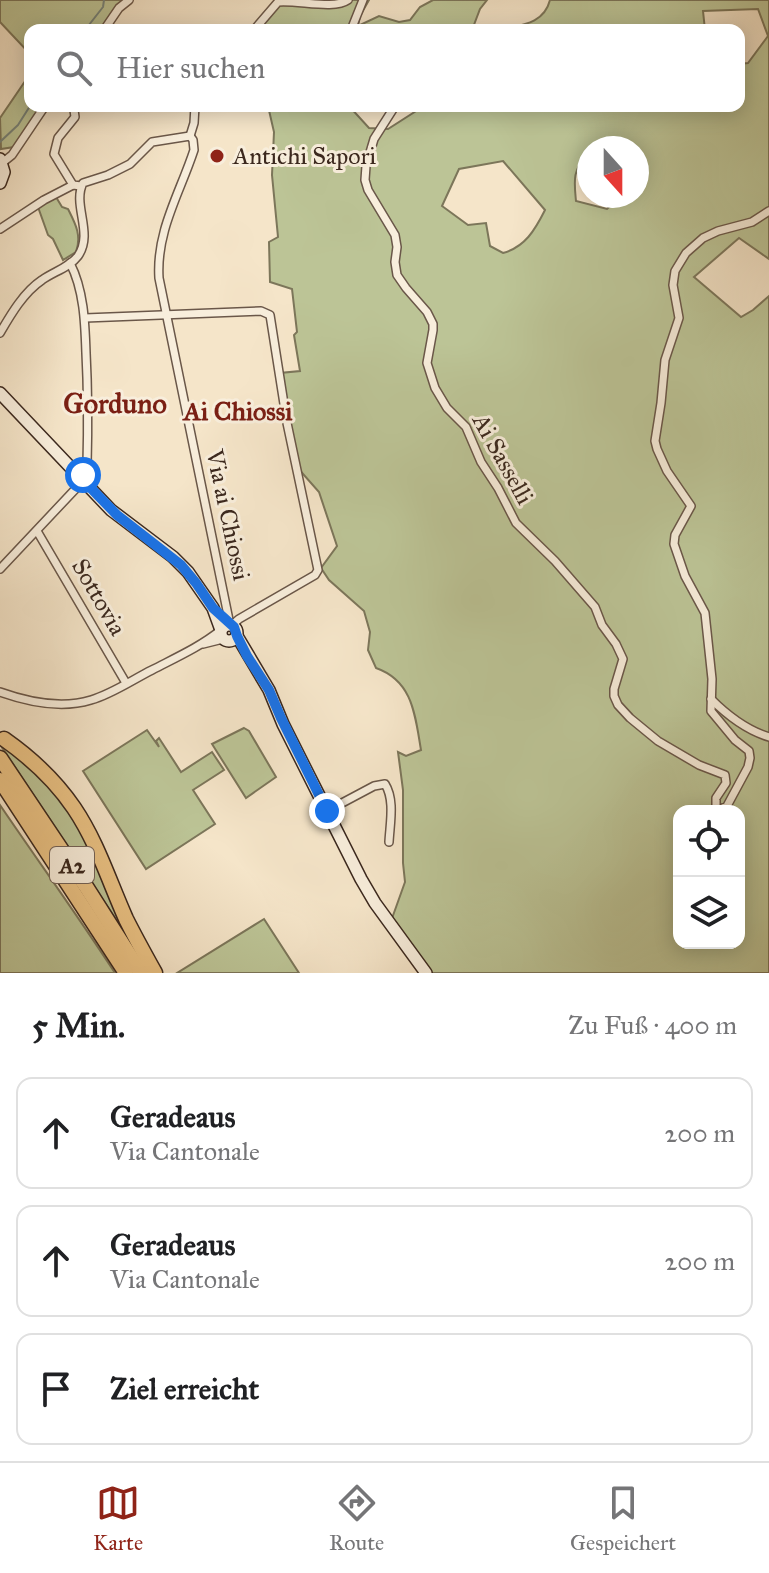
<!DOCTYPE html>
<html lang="de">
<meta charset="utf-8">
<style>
:root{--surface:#fff;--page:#f2f2f2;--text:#202124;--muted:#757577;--line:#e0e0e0;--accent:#8f2418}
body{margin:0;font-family:"IM FELL Great Primer",serif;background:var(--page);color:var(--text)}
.controls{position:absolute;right:24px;bottom:24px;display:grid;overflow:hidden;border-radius:16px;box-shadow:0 4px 20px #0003}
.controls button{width:72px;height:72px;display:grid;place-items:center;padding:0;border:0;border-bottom:2px solid var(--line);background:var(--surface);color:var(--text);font:40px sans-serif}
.compass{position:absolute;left:577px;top:136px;width:72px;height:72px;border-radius:50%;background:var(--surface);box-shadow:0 4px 20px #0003;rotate:159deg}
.stop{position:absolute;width:24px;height:24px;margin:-18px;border:6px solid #1a73e8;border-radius:50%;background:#fff}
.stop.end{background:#1a73e8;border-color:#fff;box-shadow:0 2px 8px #0008}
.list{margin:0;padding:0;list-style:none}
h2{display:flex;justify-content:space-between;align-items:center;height:104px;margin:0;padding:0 32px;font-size:34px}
h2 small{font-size:26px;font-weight:400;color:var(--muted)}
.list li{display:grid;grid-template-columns:52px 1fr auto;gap:24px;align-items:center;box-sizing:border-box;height:112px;margin:0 16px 16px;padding:0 16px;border:2px solid var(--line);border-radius:16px}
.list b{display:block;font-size:30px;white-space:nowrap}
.list p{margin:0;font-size:26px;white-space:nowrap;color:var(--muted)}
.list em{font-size:26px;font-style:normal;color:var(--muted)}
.icon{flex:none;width:44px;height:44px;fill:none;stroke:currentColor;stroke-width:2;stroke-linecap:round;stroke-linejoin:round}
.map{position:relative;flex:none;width:769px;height:973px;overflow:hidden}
.search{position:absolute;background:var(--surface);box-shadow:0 4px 20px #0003;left:24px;right:24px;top:24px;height:88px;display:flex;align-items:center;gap:20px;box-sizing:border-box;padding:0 28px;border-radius:16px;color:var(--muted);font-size:30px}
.sheet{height:488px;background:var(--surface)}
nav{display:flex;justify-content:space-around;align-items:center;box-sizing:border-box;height:112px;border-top:2px solid var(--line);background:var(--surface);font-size:22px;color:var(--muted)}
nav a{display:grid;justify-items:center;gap:4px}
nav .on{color:var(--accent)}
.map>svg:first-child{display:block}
.green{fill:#bcc496;stroke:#7c765a;stroke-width:2;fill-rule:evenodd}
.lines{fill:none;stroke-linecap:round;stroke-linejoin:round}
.stream{stroke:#75837b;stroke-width:2}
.street-casing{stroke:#6a5749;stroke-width:10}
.secondary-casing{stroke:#3b281e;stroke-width:14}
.highway-casing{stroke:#3b281e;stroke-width:17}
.street{stroke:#f8eedc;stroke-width:7}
.secondary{stroke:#f8eedc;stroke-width:11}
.highway{stroke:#eac284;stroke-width:14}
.route{stroke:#1a73e8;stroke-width:10}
.poi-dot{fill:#8f2418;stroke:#f8eedc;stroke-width:3}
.labels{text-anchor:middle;stroke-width:6;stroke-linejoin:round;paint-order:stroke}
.shield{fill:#f8eedc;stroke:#746357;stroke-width:2}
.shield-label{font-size:22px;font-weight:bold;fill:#3b281e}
.poi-label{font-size:24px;fill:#3b281e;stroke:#f8eedc;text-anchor:start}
.street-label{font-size:24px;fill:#3b281e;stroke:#f8eedc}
.neighbourhood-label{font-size:26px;font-weight:bold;fill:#7a1f14;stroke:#f8eedc}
.quarter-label{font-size:28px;font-weight:bold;fill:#7a1f14;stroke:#f8eedc}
</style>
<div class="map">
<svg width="769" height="973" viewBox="0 0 769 973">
<rect width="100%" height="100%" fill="#f5e5c9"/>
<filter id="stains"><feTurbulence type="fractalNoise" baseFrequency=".0025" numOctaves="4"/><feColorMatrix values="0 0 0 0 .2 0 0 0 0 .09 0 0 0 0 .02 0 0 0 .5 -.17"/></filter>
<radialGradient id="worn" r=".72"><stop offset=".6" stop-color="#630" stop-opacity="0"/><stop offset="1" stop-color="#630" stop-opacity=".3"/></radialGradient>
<!-- green -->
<g class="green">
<path d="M0,0h128l-24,30h-74v24l-30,-32z"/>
<path d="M279,0h90l-9,16 -2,10 21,-10 20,6 11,-2 10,-13 13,-7h54l-7,9 -8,21h-218z"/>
<path d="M550,0h219v259l-30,-21 -45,39 47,40 12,-7 16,-14v677h-343l-36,-49 15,-42 -2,-19v-73l-5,-38 8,4 15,-6c-6,-35 -8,-69 -45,-82l-8,-18 2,-18 -6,-21 -35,-31 -8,-12 16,-22 -18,-54 -23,-26 -16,-93 20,-2 -6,-36 3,-3 -5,-43 -22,-7 -1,-40 9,-5 -6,-62 2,-43 -6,-26h81l20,22 19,1 36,-23h315v-42l9,-1 20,-27 -10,-27 -55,2 2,19h-205c21,-5 44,-6 50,-30zM589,148h48v48h-18l-1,3 -11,10 -31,-8c-2,-20 -4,-32 13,-47zM503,161l42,49c-10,20 -20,37 -42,43l-13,-7 -4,-23 -18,2 -26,-19 17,-37zM679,811h60v132h-60z"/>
<path d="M30,74v32h13l-29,41 -13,2 -1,-31z"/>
<path d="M56,197l6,10 6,2c7,14 14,26 8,43l-13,8 -10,-21 -5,-4 -10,-28z"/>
<path d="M244,728l5,3 27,46 -30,21 -34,-54z"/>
<path d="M147,730l12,17 -3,-6 3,-3 22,34 31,-20 12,18 -31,20 22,34 -69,45 -63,-98z"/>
<path d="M3,745l8,1 62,66 60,133 -132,-199z"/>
<path d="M0,805c38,56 78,111 115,168h-115z"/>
<path d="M264,919l35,54h-122z"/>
</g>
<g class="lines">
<!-- stream -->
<g class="stream">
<path d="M85,30l18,-23 1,-7"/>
<path d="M0,142l18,-17 12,-19"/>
</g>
<defs>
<g id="street">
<path d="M104,30l15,-22 10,-8"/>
<path d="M254,30l24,-28c20,-2 56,8 70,-2"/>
<path d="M351,30l12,-30"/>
<path d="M385,30h6"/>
<path d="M72,106l2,4 1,7 -17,21 -4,16 19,31 8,1"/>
<path d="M395,106l-21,33 -8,27 -1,14 3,10 27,45 2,12 -2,15 2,13 9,13 21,24 6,12v6l-6,33 8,25 12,20 19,19 15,35 17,26 18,35 39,38 40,46 7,18 14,19 7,15 -9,30v7l4,9 12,13 28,23 41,24 26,10 1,8 -10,15v9l3,3 8,-4 21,-39 2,-9 -1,-7 -14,-11 -24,-29 1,-32 -7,-66 -20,-37 -11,-32 1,-9 16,-29 -24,-35 -10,-22 -2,-8 6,-38 4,-43 14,-42 -6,-33 2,-14 11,-18 17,-15 15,-7 34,-9 17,-11"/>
<path d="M190,136l3,4 1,10c-14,43 -38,81 -35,128l71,347"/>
<path d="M190,136l4,-13 1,-17"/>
<path d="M2,163l10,-8 33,-49"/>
<path d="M0,229l44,-29 29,-15"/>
<path d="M70,263c14,27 15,60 16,90 2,38 2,75 1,112l-2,7 -5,5"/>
<path d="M85,318l176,-7 9,4 17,108 31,147 -3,5 -76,44 -7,6"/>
<path d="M0,333c11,-19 24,-41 42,-53 11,-8 28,-13 36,-24 16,-23 -6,-51 5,-73l25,-8 22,-11 22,-22 38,-6"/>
<path d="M37,531l89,152"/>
<path d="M0,569l83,-88"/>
<path d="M203,644l20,-5"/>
<path d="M0,692c28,10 62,17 91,8 21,-6 41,-20 61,-30 23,-12 48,-23 69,-40"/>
<path d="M711,699c17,17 35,31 58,38"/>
<path d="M327,811l47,-25 11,-2c10,16 5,39 4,58"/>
</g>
<g id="secondary">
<path d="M0,159l4,13 -4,11"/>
<path d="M0,393l111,117 62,47 15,15 25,36 8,22"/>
<circle cx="229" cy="633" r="8"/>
<path d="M237,636l32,54 14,34 78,155 14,24 51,70"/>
</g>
<g id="highway">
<path d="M4,739c27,19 51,41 70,69 23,34 35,73 52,111 9,18 19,36 29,54"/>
<path d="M0,758l85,127 56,88"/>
<path d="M0,780l126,193"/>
</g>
</defs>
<!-- street casing -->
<use href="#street" class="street-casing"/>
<!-- secondary casing -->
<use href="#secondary" class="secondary-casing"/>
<!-- highway casing -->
<use href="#highway" class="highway-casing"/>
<!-- street -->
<use href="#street" class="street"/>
<!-- secondary -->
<use href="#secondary" class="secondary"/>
<!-- highway -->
<use href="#highway" class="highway"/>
</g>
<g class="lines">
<!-- route -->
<path class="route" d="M83,475l-3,2 37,38 64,50 15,18 17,25 21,19 3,9 10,20 22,34 12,28 46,93"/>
</g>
<!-- markers -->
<circle class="poi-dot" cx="217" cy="156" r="8"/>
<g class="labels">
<!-- shield labels -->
<rect class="shield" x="50" y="847" width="44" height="36" rx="6"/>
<g class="shield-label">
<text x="72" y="873">A2</text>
</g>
<!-- poi labels -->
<g class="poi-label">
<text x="233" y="164">Antichi Sapori</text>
</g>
<!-- street labels -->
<g class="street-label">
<text transform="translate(503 459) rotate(61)" y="8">Ai Sasselli</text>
<text transform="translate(228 515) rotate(78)" y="8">Via ai Chiossi</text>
<text transform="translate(99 597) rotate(60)" y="8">Sottovia</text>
</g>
<!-- neighbourhood labels -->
<g class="neighbourhood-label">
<text x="238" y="420">Ai Chiossi</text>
</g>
<!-- quarter labels -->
<g class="quarter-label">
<text x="115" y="413">Gorduno</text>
</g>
</g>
<rect width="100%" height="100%" filter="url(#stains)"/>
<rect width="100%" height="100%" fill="url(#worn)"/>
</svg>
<div class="controls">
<button><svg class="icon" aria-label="locate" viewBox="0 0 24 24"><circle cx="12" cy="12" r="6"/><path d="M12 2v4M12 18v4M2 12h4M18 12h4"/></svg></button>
<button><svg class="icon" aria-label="layers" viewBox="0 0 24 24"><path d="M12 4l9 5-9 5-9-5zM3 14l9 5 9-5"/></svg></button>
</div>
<svg class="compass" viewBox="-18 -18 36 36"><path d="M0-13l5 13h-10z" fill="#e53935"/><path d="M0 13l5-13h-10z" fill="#757577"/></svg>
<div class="stop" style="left:83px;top:475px"></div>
<div class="stop end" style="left:327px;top:811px"></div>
<div class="search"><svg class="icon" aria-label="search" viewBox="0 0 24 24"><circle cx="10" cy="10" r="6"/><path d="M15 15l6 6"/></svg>Hier suchen</div>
</div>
<section class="sheet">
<h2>5 Min.<small>Zu Fuß · 400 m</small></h2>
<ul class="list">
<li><svg class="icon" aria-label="ahead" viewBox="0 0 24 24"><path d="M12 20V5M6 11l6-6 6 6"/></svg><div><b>Geradeaus</b><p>Via Cantonale</p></div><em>200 m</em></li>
<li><svg class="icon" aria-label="ahead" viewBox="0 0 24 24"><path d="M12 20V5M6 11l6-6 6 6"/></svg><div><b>Geradeaus</b><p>Via Cantonale</p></div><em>200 m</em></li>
<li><svg class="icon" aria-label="arrive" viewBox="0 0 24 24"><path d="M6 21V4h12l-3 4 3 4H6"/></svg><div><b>Ziel erreicht</b></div></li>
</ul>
</section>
<nav>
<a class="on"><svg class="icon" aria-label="map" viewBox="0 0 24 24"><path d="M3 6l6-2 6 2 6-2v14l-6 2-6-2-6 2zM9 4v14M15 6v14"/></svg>Karte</a>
<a><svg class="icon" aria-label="directions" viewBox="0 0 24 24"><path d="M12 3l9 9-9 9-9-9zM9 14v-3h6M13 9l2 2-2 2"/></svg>Route</a>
<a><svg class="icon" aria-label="saved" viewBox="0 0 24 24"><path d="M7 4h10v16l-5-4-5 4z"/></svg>Gespeichert</a>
</nav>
